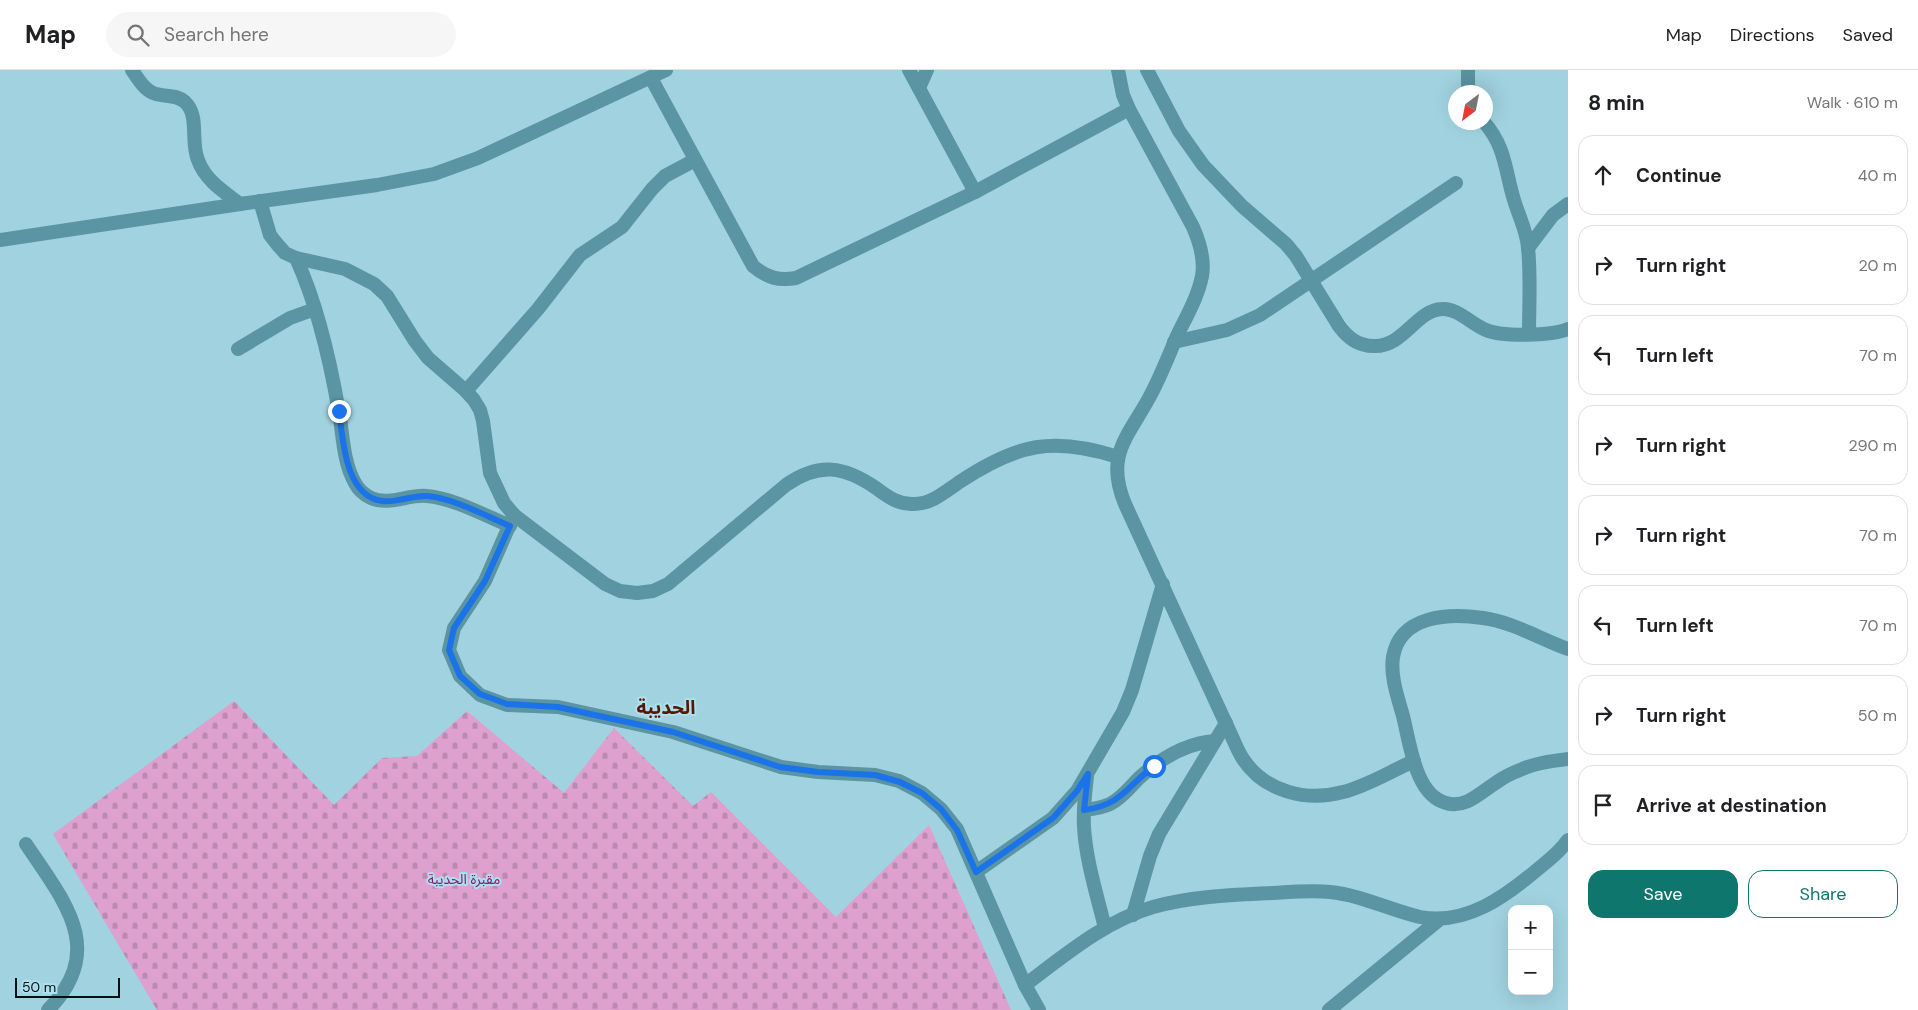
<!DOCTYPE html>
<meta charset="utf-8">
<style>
:root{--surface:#fff;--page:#f6f6f6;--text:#202124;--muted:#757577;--line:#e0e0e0;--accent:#0f766e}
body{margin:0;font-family:"DM Sans","Noto Sans Arabic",sans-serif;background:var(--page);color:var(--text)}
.controls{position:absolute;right:15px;bottom:15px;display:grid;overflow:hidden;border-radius:10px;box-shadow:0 5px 20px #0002}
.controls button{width:45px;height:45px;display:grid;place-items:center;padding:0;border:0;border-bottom:1px solid var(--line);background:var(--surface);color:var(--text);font:25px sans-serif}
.compass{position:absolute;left:1448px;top:15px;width:45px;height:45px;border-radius:50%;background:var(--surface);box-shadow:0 5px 20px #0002;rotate:212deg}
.scale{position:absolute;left:15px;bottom:12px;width:105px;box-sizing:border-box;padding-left:5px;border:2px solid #000f14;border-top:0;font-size:14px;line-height:18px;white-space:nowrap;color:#000f14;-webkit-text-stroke:4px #addfec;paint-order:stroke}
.stop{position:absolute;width:15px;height:15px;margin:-11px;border:4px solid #1a73e8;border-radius:50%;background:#fff}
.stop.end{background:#1a73e8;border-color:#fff;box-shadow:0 1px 5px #0008}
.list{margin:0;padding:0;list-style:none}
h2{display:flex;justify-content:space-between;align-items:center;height:65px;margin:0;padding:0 20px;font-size:21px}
h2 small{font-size:16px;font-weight:400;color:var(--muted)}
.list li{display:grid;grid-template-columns:32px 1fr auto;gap:15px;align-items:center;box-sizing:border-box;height:80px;margin:0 10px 10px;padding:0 10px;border:1px solid var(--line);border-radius:15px}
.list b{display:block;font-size:19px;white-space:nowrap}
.list em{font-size:16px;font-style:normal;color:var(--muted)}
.actions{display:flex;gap:10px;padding:15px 20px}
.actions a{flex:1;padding:11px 0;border:1px solid var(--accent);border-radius:15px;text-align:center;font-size:18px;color:var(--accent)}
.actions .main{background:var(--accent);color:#fff}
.icon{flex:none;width:28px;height:28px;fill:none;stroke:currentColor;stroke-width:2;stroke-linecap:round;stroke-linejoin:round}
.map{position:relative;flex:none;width:1568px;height:940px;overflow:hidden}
header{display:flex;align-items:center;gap:30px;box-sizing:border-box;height:70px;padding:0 25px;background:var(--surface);border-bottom:1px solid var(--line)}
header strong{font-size:24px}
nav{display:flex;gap:28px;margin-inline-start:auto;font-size:18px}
.search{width:350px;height:45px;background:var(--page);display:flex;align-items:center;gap:12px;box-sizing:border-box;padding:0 18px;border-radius:28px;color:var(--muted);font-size:19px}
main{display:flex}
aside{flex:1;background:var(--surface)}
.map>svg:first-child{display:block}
.cemetery{fill:url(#cemetery-stones)}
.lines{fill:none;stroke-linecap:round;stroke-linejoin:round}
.minor{stroke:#5b94a2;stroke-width:14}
.route{stroke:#1a73e8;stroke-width:6}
.labels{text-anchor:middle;stroke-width:4;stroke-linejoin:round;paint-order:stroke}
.park-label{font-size:14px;fill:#841a73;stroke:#addfec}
.district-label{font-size:19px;font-weight:bold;fill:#581605;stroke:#addfec}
</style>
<header>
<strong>Map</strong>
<div class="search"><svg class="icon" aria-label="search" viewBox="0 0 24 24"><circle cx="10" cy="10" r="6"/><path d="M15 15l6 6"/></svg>Search here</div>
<nav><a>Map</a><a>Directions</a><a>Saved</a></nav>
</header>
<main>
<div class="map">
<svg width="1568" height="940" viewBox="0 0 1568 940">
<defs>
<pattern id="cemetery-stones" width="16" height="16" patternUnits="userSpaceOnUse" patternTransform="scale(1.25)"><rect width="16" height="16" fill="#dda0cf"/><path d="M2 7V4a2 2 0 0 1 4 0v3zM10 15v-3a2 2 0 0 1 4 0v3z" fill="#bc89b1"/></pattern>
</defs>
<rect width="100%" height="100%" fill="#a0d2df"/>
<!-- cemetery -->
<path class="cemetery" d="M234,631l100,104 48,-47 35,-2 50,-45 97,82 50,-65 79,78 18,-14 125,125 93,-92 82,185h-854l-104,-176z"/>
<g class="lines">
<!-- minor -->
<g class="minor">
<path d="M132,0c6,9 13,21 24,24 10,3 20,0 29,8 15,14 5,40 13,58 7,20 26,32 42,44"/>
<path d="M909,0l66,122"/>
<path d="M1118,0l5,25 6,14 64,118c7,16 12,32 9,49 -4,21 -16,41 -25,60 -9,21 -17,42 -28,62 -22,40 -44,58 -24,106l108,235c3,7 6,14 10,20 22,33 64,43 100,33 24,-6 48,-21 71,-31"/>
<path d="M1147,0l32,61 24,34 39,41 44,38 10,12 43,70c9,12 19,20 35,20 30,1 42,-36 68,-37 16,-1 29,15 44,21 16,7 65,6 82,-1"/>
<path d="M1468,0v15l2,7"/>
<path d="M651,8l102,188c14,12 26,15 43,12l179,-86 154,-83"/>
<path d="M919,18l8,-18"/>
<path d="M1484,52c22,25 21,49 30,78 5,17 13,31 14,48 3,27 1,59 1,85"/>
<path d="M260,131l10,34 7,9 8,9 11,5 49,11 29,15 13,12 28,45 13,17 38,33 8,9 6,10 3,11 7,52 14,30 10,12 91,69 15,7 17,2 16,-2 15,-7 118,-99c33,-23 58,-19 90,3 12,9 23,17 38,16 18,0 32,-13 47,-23 56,-37 92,-45 157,-24"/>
<path d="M0,170l240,-36 137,-19 57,-11 44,-16 188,-88"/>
<path d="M1528,178l25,-33 15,-11"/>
<path d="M296,188c22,48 34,102 43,154 4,23 4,50 16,71 3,6 10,12 16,15 19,8 37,-4 56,-2 26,2 59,20 83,30"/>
<path d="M1174,272l53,-12 33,-15 196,-132"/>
<path d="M238,279l52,-31 25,-9"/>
<path d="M466,321l72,-82 42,-54 42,-28 30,-38 13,-13 30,-16"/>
<path d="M514,445l-29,66 -31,47 -5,22 11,26 20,19 27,10 51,2 115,25 108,35 37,5 57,3 24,6 23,12 19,16 16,20 68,156 14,25"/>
<path d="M1568,579c-28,-10 -55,-27 -85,-31 -34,-5 -83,-3 -90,39 -3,19 5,41 10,59 7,27 12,79 43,87 20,6 35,-11 51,-21 7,-5 15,-9 23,-12 15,-7 32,-9 48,-11"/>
<path d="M1087,707c-2,16 -4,33 -3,50 2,34 13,68 21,101"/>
<path d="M1084,740c9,-1 18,-2 26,-6 12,-6 20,-17 29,-26 21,-19 47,-35 76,-37"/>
<path d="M26,774c37,56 82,105 22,166"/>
<path d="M976,802l77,-54 24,-27 46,-79 9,-22 31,-106"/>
<path d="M1133,845l17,-59 9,-22 67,-111"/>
<path d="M1025,915c40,-30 80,-64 128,-78 39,-11 81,-12 120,-14 19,-1 38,-3 57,-1 31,3 60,18 90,25 46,9 86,-21 118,-48 11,-9 22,-17 30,-29"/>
<path d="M1329,940l111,-91"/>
</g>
</g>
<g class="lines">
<!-- route -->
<path class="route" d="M339,341c4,29 6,85 43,90 15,2 30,-6 45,-5 26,2 59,20 83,30l-25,55 -31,47 -5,22 11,26 20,18 27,10 51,3 115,25 107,35 38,5 57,3 25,7 22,11 19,16 16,21 19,42 77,-54 24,-27 11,-17 -4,36c38,-5 42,-23 70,-44"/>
</g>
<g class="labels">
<!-- park labels -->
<g class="park-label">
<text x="464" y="814">مقبرة الحديبة</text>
</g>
<!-- district labels -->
<g class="district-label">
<text x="666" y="644">الحديبة</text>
</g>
</g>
</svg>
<div class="controls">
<button>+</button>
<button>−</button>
</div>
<svg class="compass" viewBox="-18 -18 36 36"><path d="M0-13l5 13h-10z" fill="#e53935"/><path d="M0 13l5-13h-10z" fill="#757577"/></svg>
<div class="scale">50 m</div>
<div class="stop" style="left:1154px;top:696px"></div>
<div class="stop end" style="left:339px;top:341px"></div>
</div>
<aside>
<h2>8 min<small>Walk · 610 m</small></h2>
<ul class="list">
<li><svg class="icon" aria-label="ahead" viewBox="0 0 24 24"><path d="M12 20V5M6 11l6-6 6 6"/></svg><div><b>Continue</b></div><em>40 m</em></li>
<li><svg class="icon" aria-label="right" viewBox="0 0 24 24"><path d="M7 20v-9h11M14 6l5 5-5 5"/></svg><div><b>Turn right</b></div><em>20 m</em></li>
<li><svg class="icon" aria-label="left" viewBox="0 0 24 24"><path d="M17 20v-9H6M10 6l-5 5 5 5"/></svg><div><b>Turn left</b></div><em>70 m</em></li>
<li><svg class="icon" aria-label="right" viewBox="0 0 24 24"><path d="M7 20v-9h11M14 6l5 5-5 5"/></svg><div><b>Turn right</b></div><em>290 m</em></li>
<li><svg class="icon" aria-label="right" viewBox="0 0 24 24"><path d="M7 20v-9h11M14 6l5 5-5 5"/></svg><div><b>Turn right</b></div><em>70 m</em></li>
<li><svg class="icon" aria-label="left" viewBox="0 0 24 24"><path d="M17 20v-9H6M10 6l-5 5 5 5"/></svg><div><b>Turn left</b></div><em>70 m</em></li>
<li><svg class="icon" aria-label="right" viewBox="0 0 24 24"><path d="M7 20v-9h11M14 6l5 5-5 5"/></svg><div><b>Turn right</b></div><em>50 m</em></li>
<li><svg class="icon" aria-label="arrive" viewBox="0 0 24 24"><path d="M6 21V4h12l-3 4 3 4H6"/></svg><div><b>Arrive at destination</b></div></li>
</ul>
<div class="actions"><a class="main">Save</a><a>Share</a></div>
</aside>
</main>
